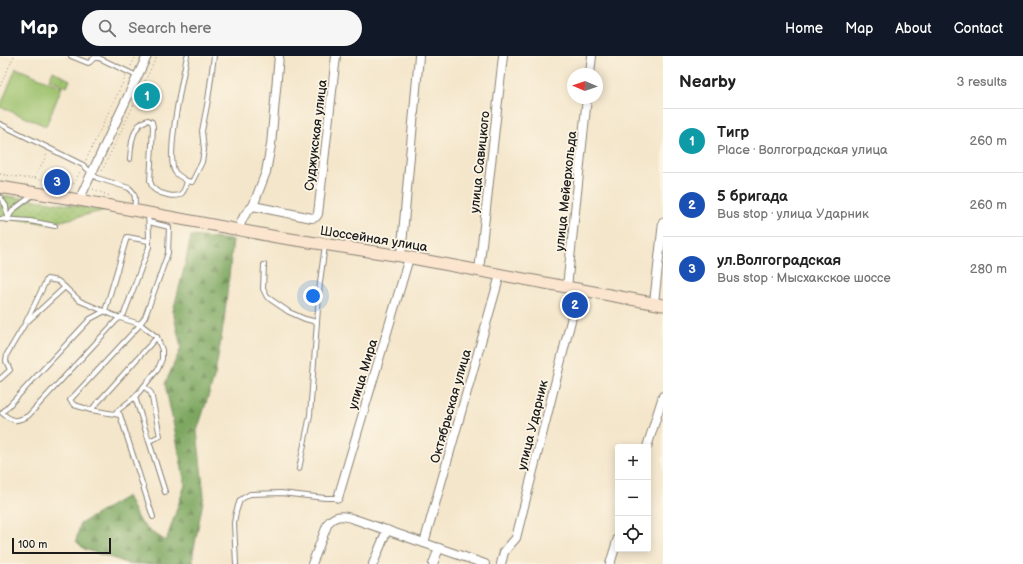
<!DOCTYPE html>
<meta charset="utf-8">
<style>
:root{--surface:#fff;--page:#f6f6f6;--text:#222;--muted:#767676;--line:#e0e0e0;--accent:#111827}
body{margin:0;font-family:"Balsamiq Sans",sans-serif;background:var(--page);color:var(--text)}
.controls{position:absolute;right:12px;bottom:12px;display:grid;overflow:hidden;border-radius:4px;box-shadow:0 2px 10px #0003}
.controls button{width:36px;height:36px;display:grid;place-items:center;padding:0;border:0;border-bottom:1px solid var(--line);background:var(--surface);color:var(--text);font:20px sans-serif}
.compass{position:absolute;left:567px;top:12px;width:36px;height:36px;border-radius:50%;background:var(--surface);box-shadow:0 2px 10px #0003;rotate:272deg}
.scale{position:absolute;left:12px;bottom:10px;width:99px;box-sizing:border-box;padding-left:4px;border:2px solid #1c1c1c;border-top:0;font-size:11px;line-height:14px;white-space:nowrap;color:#1c1c1c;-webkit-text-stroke:3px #fcf5e5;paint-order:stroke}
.you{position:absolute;left:313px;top:240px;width:14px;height:14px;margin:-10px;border:3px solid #fff;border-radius:50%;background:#1a73e8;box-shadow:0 0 0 6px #1a73e833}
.badge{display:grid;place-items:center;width:26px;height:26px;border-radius:50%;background:var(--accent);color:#fff;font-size:13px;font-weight:700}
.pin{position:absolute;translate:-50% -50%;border:2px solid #fff;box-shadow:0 1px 4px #0006}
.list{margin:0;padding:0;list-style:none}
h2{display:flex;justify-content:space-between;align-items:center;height:52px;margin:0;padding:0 16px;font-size:17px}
h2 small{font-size:13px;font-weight:400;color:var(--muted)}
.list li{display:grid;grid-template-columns:26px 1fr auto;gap:12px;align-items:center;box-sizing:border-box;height:64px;padding:0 16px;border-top:1px solid var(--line)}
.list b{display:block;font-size:15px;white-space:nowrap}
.list p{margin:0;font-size:13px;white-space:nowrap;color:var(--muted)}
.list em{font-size:13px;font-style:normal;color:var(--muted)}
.icon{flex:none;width:22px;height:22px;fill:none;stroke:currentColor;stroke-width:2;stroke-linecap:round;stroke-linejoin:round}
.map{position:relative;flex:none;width:663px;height:508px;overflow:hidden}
header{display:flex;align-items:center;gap:24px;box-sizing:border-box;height:56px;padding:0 20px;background:var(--accent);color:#fff}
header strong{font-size:19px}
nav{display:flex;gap:22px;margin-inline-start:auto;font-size:14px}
.search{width:280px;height:36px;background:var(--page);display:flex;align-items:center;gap:10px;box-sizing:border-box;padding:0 14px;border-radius:22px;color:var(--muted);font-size:15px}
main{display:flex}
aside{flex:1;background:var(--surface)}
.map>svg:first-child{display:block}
.grass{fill:url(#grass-dots);stroke:#5c6e44}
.forest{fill:url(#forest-firs);stroke:#4c623e}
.park{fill:url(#park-crowns);stroke:#5c6e44}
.pitch{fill:#9cc16c;stroke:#5c6e44}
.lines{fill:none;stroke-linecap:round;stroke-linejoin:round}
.lane-casing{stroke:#888174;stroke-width:6}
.street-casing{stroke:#888174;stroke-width:10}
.secondary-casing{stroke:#888174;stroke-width:13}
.path{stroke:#888174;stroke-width:1;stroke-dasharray:1 3;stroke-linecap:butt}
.lane{stroke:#fff;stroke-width:4}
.street{stroke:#fff;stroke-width:8}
.secondary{stroke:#fbe5cf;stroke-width:11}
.labels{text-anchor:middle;stroke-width:3.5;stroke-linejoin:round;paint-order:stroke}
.street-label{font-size:13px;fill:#1c1c1c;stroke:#fcf5e5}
</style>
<header>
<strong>Map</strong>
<div class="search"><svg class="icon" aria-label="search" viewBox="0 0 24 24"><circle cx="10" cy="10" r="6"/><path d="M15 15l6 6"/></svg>Search here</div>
<nav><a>Home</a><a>Map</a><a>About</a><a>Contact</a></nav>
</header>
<main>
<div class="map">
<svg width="663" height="508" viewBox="0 0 663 508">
<defs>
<pattern id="grass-dots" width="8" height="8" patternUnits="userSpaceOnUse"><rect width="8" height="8" fill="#9cc16c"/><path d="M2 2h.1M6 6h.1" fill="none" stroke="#86a55d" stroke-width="1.8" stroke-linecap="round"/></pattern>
<pattern id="forest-firs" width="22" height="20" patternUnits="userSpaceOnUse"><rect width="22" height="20" fill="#7da760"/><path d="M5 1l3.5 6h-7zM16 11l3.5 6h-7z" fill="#66874e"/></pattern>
<pattern id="park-crowns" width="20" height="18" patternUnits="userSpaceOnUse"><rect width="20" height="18" fill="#9cc16c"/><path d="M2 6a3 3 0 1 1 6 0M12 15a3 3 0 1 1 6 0" fill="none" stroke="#86a55d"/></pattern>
</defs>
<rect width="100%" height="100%" fill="#fcf5e5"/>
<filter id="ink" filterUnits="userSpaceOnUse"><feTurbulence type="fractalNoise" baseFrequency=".025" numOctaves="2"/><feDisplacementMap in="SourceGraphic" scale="8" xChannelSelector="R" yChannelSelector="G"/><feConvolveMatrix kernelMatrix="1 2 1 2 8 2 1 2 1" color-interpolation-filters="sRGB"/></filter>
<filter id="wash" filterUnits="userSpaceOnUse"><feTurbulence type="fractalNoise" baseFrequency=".012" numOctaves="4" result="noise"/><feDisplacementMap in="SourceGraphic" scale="16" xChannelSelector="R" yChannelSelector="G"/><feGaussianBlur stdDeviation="0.9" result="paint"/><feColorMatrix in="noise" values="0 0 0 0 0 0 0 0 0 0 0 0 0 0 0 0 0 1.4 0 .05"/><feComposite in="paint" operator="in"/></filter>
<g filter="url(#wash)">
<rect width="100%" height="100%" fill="#f4e6cb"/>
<!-- grass -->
<path class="grass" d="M0,139l106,15 -57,14 -49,-8z"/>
<!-- forest -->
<path class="forest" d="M191,180l42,4 -9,81 -9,54 -18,56 7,65 -11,58v10h-65l-7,-3 -37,-12 -8,-8 4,-17 47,-28 11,23 9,10 19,12 19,-56 -10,-54 -10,-47 16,-36 -8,-37 11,-42z"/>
<!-- park -->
<path class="park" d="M53,15l17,9 -3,7 -18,-8z"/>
<!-- pitch -->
<path class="pitch" d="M16,12l46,19 -16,39 -46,-19z"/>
</g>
<g filter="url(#ink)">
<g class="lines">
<defs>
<g id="lane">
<path d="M71,0l17,7 2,-1 4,-4h5l38,18"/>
<path d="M0,68l83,41 14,13 32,10c8,6 6,13 5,22"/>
<path d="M130,103c1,-14 2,-35 18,-39l4,2 1,5 -3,54c1,4 2,6 5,9 6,4 21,9 27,3 3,-3 4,-8 5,-12l5,1 10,-20 2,-12 -2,-19 6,-31 6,-44"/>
<path d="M187,125c-4,-3 -9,-5 -12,-9 -10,-16 8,-95 12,-116"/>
<path d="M0,141l6,9 1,14 6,-10 21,-16"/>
<path d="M148,159c1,11 1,21 1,32l-25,67 -8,7 -88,95c-12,6 -15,6 -26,-3l88,-94 15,-8 22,-74 22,4"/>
<path d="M0,163l30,2 25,5"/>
<path d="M264,209l-1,24 4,8 22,15 16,7 12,3"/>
<path d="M28,265l37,-34"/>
<path d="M0,323l10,-9 -4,-9 1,-7 19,-32 21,-43 11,2 22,20 40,17 20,6 17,13 5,13v9l-4,10 -14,17 -9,11 -18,14 3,4 33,102"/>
<path d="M144,330l7,7 9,43 -11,5"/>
<path d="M135,341l30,95"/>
<path d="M91,354l66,-73"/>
<path d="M120,359l-29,-5 -17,-5 -4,-5 68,-73 7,-10 23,-64 1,-26 -20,-5"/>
<path d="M299,413l11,-54 10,-133 5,-37"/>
<path d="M236,508l-2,-41 2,-11 4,-12 10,-6 31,-1 44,5h13"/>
</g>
<g id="street">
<path d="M279,0l-8,89 -5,27 -13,34 59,12 4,-1 2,-3 18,-158"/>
<path d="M590,18l2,-18"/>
<path d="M79,144l68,-144"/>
<path d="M239,174c2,-11 6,-18 14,-24"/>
<path d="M401,200l18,-200"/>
<path d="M479,215l24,-215"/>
<path d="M567,231l20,-189"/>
<path d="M654,247l9,-81"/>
<path d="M647,391l16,-51"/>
<path d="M338,442l71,-240"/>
<path d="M424,487l76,-268"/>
<path d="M312,508l16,-41c9,-10 18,-7 29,-3l128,44"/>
<path d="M373,508l14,-34"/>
<path d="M433,508l6,-16"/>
<path d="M501,508l3,-12 12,-14 63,-249"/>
<path d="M610,508l8,-26"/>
</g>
<path id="secondary" d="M0,131l79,13 198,37 124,19 262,49"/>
</defs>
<!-- lane casing -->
<use href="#lane" class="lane-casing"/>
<!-- street casing -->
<use href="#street" class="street-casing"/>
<!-- secondary casing -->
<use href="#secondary" class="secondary-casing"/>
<!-- path -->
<g class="path">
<path d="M131,10l5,-10"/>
<path d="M0,30l14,-30"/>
<path d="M86,104l40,-84"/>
<path d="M102,115l55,-115"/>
<path d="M0,118l24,4h11l12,-24"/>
<path d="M35,122l38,7 8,-15"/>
<path d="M93,133l17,7"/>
</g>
<!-- lane -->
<use href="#lane" class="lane"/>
<!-- street -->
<use href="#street" class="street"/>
<!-- secondary -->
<use href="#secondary" class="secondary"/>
</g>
</g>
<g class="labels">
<!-- street labels -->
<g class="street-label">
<text transform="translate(315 79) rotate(-83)" y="5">Суджукская улица</text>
<text transform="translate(479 106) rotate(-84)" y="5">улица Савицкого</text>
<text transform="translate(565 135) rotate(-84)" y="5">улица Мейерхольда</text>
<text transform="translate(374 182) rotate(9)" y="5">Шоссейная улица</text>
<text transform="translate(362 318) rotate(-73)" y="5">улица Мира</text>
<text transform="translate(450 350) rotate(-74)" y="5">Октябрьская улица</text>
<text transform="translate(532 369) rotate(-76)" y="5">улица Ударник</text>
</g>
</g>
</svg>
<div class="controls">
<button>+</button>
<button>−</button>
<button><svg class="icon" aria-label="locate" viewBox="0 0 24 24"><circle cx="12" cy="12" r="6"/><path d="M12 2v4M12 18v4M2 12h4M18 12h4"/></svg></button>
</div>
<svg class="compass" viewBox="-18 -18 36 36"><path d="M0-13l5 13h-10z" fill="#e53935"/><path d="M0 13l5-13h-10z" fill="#767676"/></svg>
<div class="scale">100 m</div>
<div class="you"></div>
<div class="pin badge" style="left:147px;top:40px;background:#0f9aa8">1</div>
<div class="pin badge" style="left:575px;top:249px;background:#1a4fb4">2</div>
<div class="pin badge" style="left:57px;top:126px;background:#1a4fb4">3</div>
</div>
<aside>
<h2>Nearby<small>3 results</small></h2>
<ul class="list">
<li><span class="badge" style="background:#0f9aa8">1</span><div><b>Тигр</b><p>Place · Волгоградская улица</p></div><em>260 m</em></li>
<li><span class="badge" style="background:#1a4fb4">2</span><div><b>5 бригада</b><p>Bus stop · улица Ударник</p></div><em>260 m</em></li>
<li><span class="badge" style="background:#1a4fb4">3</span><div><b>ул.Волгоградская</b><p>Bus stop · Мысхакское шоссе</p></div><em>280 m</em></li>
</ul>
</aside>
</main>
